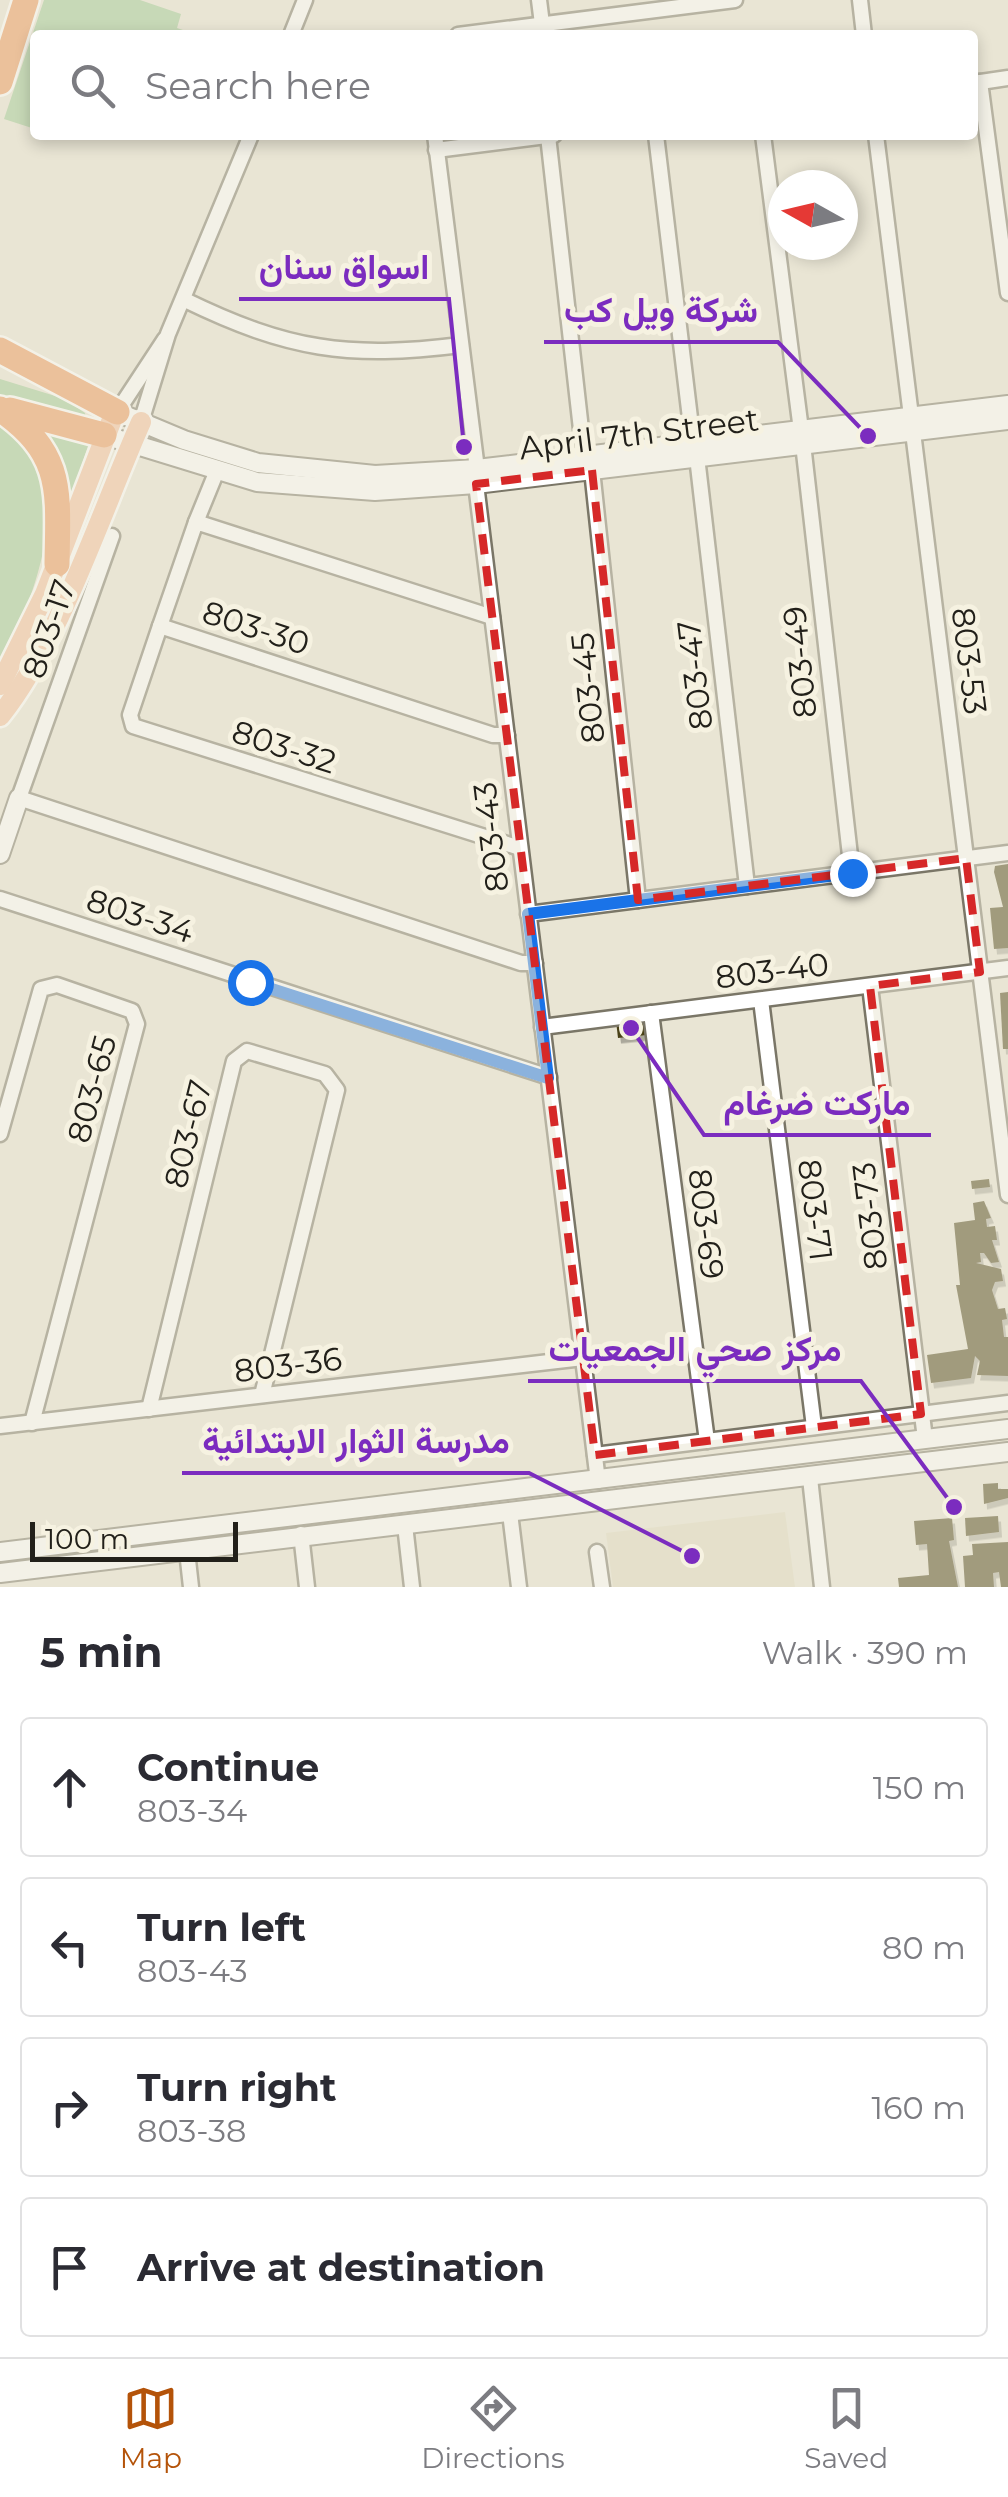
<!DOCTYPE html>
<meta charset="utf-8">
<style>
:root{--surface:#fff;--page:#f2f2f3;--text:#2b2b33;--muted:#7c7c81;--line:#e1e1e2;--accent:#b45309}
body{margin:0;font-family:Montserrat,Vazirmatn,sans-serif;background:var(--page);color:var(--text)}
.compass{position:absolute;left:768px;top:170px;width:90px;height:90px;border-radius:50%;background:var(--surface);box-shadow:0 5px 15px #0003;rotate:278deg}
.scale{position:absolute;left:30px;bottom:25px;width:208px;box-sizing:border-box;padding-left:10px;border:5px solid #22201a;border-top:0;font-size:28px;line-height:35px;white-space:nowrap;color:#22201a;-webkit-text-stroke:8px #f6f2e1;paint-order:stroke}
.stop{position:absolute;width:30px;height:30px;margin:-22px;border:8px solid #1a73e8;border-radius:50%;background:#fff}
.stop.end{background:#1a73e8;border-color:#fff;box-shadow:0 2px 10px #0008}
.list{margin:0;padding:0;list-style:none}
h2{display:flex;justify-content:space-between;align-items:center;height:130px;margin:0;padding:0 40px;font-size:42px}
h2 small{font-size:32px;font-weight:400;color:var(--muted)}
.list li{display:grid;grid-template-columns:65px 1fr auto;gap:30px;align-items:center;box-sizing:border-box;height:140px;margin:0 20px 20px;padding:0 20px;border:2px solid var(--line);border-radius:10px}
.list b{display:block;font-size:38px;white-space:nowrap}
.list p{margin:0;font-size:32px;white-space:nowrap;color:var(--muted)}
.list em{font-size:32px;font-style:normal;color:var(--muted)}
.icon{flex:none;width:55px;height:55px;fill:none;stroke:currentColor;stroke-width:2;stroke-linecap:round;stroke-linejoin:round}
.map{position:relative;flex:none;width:1008px;height:1587px;overflow:hidden}
.search{position:absolute;background:var(--surface);box-shadow:0 5px 15px #0003;left:30px;right:30px;top:30px;height:110px;display:flex;align-items:center;gap:25px;box-sizing:border-box;padding:0 35px;border-radius:10px;color:var(--muted);font-size:38px}
.sheet{height:770px;background:var(--surface)}
nav{display:flex;justify-content:space-around;align-items:center;box-sizing:border-box;height:140px;border-top:2px solid var(--line);background:var(--surface);font-size:28px;color:var(--muted)}
nav a{display:grid;justify-items:center;gap:5px}
nav .on{color:var(--accent)}
.map>svg:first-child{display:block}
.built{fill:#e0dac2}
.green{fill:#9dc995}
.building{fill:#4a4017;filter:url(#shadow)}
.lines{fill:none;stroke-linecap:round;stroke-linejoin:round}
.minor-casing{stroke:#7a7667;stroke-width:19}
.tertiary-casing{stroke:#7a7667;stroke-width:22}
.primary-casing{stroke:#fff;stroke-width:25}
.motorway-casing{stroke:#fff;stroke-width:30}
.minor{stroke:#fff;stroke-width:14}
.tertiary{stroke:#fff;stroke-width:18}
.primary{stroke:#f5bf9b;stroke-width:20}
.motorway{stroke:#ee9558;stroke-width:25}
.route{stroke:#1a73e8;stroke-width:12}
.marked{fill:none;stroke:#d62828;stroke-width:8;stroke-dasharray:20 12;stroke-linejoin:round}
.labels{text-anchor:middle;stroke-width:10;stroke-linejoin:round;paint-order:stroke}
.street-label{font-size:32px;fill:#22201a;stroke:#f6f2e1}
.leader{fill:none;stroke:#7b2cbf;stroke-width:4}
.callout-dot{fill:#7b2cbf;stroke:#f6f2e1;stroke-width:4}
.callout-label{font-size:35px;text-anchor:middle;font-weight:bold;fill:#7b2cbf;stroke:#f6f2e1;stroke-width:10;stroke-linejoin:round;paint-order:stroke}
</style>
<div class="map">
<svg width="1008" height="1587" viewBox="0 0 1008 1587">
<defs>
<filter id="shadow"><feDropShadow dx="3" dy="5.5" stdDeviation="0" flood-color="#0004"/></filter>
</defs>
<rect width="100%" height="100%" fill="#e9e5d4"/>
<!-- built -->
<path class="built" d="M785,1512l10,75h-182l-7,-54z"/>
<!-- green -->
<g class="green">
<path d="M44,0h96l41,14 -4,14 21,7h-163v94l-31,-10z"/>
<path d="M0,379l65,20 20,14 1,8 -86,-21z"/>
<path d="M0,427c17,12 35,25 42,45 20,59 -17,144 -42,196z"/>
<path d="M44,428l46,12 -22,66 -14,-59z"/>
</g>
<!-- building -->
<g class="building">
<path d="M1008,864v84l-14,1 -4,-41 13,-1 -9,-35 1,-6z"/>
<path d="M1008,992v57h-5l-3,-56z"/>
<path d="M645,1017l2,18 -29,3 -2,-17z"/>
<path d="M989,1179l1,8 -18,2 -1,-8z"/>
<path d="M984,1201l7,17 -5,1 1,8 8,-1 2,14h-5l7,22 -8,1 -7,-10h-4l1,9 -5,1 25,6 2,12 -8,1 -3,8 6,19 7,-1 2,11 -5,1 2,17h4v39l-31,-1 3,-14 -5,-5 -4,22 -40,5 -4,-28 41,-6 -12,-64h4l-6,-62 21,-3 -2,-17z"/>
<path d="M998,1483v6h10v9l-24,6 -1,-20z"/>
<path d="M998,1516l1,16 -33,4 -1,-18z"/>
<path d="M952,1518l2,22 -5,1 9,46h-59l-1,-9 31,-3 -2,-31 -11,1 -2,-24z"/>
<path d="M1008,1542v45h-7l-2,-15 -6,1 1,14h-29l-2,-31 10,-1 -1,-11z"/>
</g>
<g class="lines">
<defs>
<g id="minor">
<path d="M539,0l3,24"/>
<path d="M860,0l4,35"/>
<path d="M291,35l14,-35"/>
<path d="M458,35l277,-35"/>
<path d="M980,82l28,211"/>
<path d="M974,83l34,-5"/>
<path d="M435,135l42,334"/>
<path d="M656,135l37,308"/>
<path d="M763,135l38,295"/>
<path d="M876,135l132,1060"/>
<path d="M548,136l36,320"/>
<path d="M436,150l118,-15"/>
<path d="M185,300c103,50 163,59 276,45"/>
<path d="M117,412l48,-73"/>
<path d="M141,422l27,-88 83,-199"/>
<path d="M803,444l49,429"/>
<path d="M697,457l50,429"/>
<path d="M592,470l46,430"/>
<path d="M476,484l122,997"/>
<path d="M196,522l20,-49"/>
<path d="M112,536l-93,262 502,165h14"/>
<path d="M492,617l-296,-95 -36,104 333,109h14"/>
<path d="M160,626l-30,89 3,11 387,122"/>
<path d="M0,899l549,178"/>
<path d="M528,914l480,-61"/>
<path d="M870,986l55,453"/>
<path d="M761,1000l53,427"/>
<path d="M651,1013l56,428"/>
<path d="M542,1027l466,-59"/>
<path d="M0,1134l41,-145 16,-4 75,26 5,13 -105,399"/>
<path d="M149,1409l85,-348 13,-10 78,23 12,16 -75,305"/>
<path d="M0,1426l583,-68"/>
<path d="M595,1455l413,-52"/>
<path d="M810,1478l12,109"/>
<path d="M510,1513l9,74"/>
<path d="M405,1525l7,62"/>
<path d="M301,1534l6,53"/>
<path d="M187,1551l4,36"/>
<path d="M597,1552l5,35"/>
</g>
<g id="tertiary">
<path d="M117,412l67,28 74,23 117,12 102,-6 531,-64"/>
<path d="M104,435l153,47 118,9 101,-7 532,-64"/>
<path d="M0,854l19,-56"/>
<path d="M0,1552l1008,-123"/>
<path d="M0,1573l1008,-121"/>
</g>
<g id="primary">
<path d="M0,685l45,-91 66,-172"/>
<path d="M0,716c60,-75 101,-204 141,-294"/>
</g>
<g id="motorway">
<path d="M0,82l26,-82"/>
<path d="M0,350l117,62"/>
<path d="M0,409c65,45 58,83 57,155"/>
<path d="M10,410l94,25"/>
</g>
</defs>
<!-- minor casing -->
<use href="#minor" class="minor-casing"/>
<!-- tertiary casing -->
<use href="#tertiary" class="tertiary-casing"/>
<!-- primary casing -->
<use href="#primary" class="primary-casing"/>
<!-- motorway casing -->
<use href="#motorway" class="motorway-casing"/>
<!-- minor -->
<use href="#minor" class="minor"/>
<!-- tertiary -->
<use href="#tertiary" class="tertiary"/>
<!-- primary -->
<use href="#primary" class="primary"/>
<!-- motorway -->
<use href="#motorway" class="motorway"/>
</g>
<g class="lines">
<!-- route -->
<path class="route" d="M250,982l298,96 -20,-164 324,-41"/>
</g>
<!-- marked area -->
<path d="M0 0H1008V1587H0ZM592,470l46,430 328,-42 14,114 -110,14 51,428 -326,41 -119,-971z" fill="#e9e5d4" fill-opacity=".55" fill-rule="evenodd"/>
<path class="marked" d="M592,470l46,430 328,-42 14,114 -110,14 51,428 -326,41 -119,-971z"/>
<g class="labels">
<!-- street labels -->
<g class="street-label">
<text transform="translate(639 434) rotate(-7)" y="11">April 7th Street</text>
<text transform="translate(256 628) rotate(18)" y="11">803-30</text>
<text transform="translate(49 629) rotate(-71)" y="11">803-17</text>
<text transform="translate(969 661) rotate(83)" y="11">803-53</text>
<text transform="translate(800 662) rotate(-96)" y="11">803-49</text>
<text transform="translate(695 675) rotate(-97)" y="11">803-47</text>
<text transform="translate(588 688) rotate(-96)" y="11">803-45</text>
<text transform="translate(284 747) rotate(18)" y="11">803-32</text>
<text transform="translate(491 837) rotate(-97)" y="11">803-43</text>
<text transform="translate(140 916) rotate(18)" y="11">803-34</text>
<text transform="translate(772 971) rotate(-7)" y="11">803-40</text>
<text transform="translate(92 1089) rotate(-75)" y="11">803-65</text>
<text transform="translate(188 1134) rotate(-76)" y="11">803-67</text>
<text transform="translate(815 1210) rotate(83)" y="11">803-71</text>
<text transform="translate(870 1216) rotate(-97)" y="11">803-73</text>
<text transform="translate(706 1224) rotate(83)" y="11">803-69</text>
<text transform="translate(288 1365) rotate(-7)" y="11">803-36</text>
</g>
</g>
<!-- callouts -->
<path class="leader" d="M464 447L449 299H239M868 436L778 342H544M631 1028L704 1135H931M954 1507L861 1381H528M692 1556L529 1473H182"/>
<g class="callout-dot">
<circle cx="464" cy="447" r="10"/>
<circle cx="868" cy="436" r="10"/>
<circle cx="631" cy="1028" r="10"/>
<circle cx="954" cy="1507" r="10"/>
<circle cx="692" cy="1556" r="10"/>
</g>
<g class="callout-label">
<text x="344" y="279">اسواق سنان</text>
<text x="661" y="322">شركة ويل كب</text>
<text x="817" y="1115">ماركت ضرغام</text>
<text x="695" y="1361">مركز صحي الجمعيات</text>
<text x="356" y="1453">مدرسة الثوار الابتدائية</text>
</g>
</svg>
<svg class="compass" viewBox="-18 -18 36 36"><path d="M0-13l5 13h-10z" fill="#e53935"/><path d="M0 13l5-13h-10z" fill="#7c7c81"/></svg>
<div class="scale">100 m</div>
<div class="stop" style="left:250px;top:982px"></div>
<div class="stop end" style="left:852px;top:873px"></div>
<div class="search"><svg class="icon" aria-label="search" viewBox="0 0 24 24"><circle cx="10" cy="10" r="6"/><path d="M15 15l6 6"/></svg>Search here</div>
</div>
<section class="sheet">
<h2>5 min<small>Walk · 390 m</small></h2>
<ul class="list">
<li><svg class="icon" aria-label="ahead" viewBox="0 0 24 24"><path d="M12 20V5M6 11l6-6 6 6"/></svg><div><b>Continue</b><p>803-34</p></div><em>150 m</em></li>
<li><svg class="icon" aria-label="left" viewBox="0 0 24 24"><path d="M17 20v-9H6M10 6l-5 5 5 5"/></svg><div><b>Turn left</b><p>803-43</p></div><em>80 m</em></li>
<li><svg class="icon" aria-label="right" viewBox="0 0 24 24"><path d="M7 20v-9h11M14 6l5 5-5 5"/></svg><div><b>Turn right</b><p>803-38</p></div><em>160 m</em></li>
<li><svg class="icon" aria-label="arrive" viewBox="0 0 24 24"><path d="M6 21V4h12l-3 4 3 4H6"/></svg><div><b>Arrive at destination</b></div></li>
</ul>
</section>
<nav>
<a class="on"><svg class="icon" aria-label="map" viewBox="0 0 24 24"><path d="M3 6l6-2 6 2 6-2v14l-6 2-6-2-6 2zM9 4v14M15 6v14"/></svg>Map</a>
<a><svg class="icon" aria-label="directions" viewBox="0 0 24 24"><path d="M12 3l9 9-9 9-9-9zM9 14v-3h6M13 9l2 2-2 2"/></svg>Directions</a>
<a><svg class="icon" aria-label="saved" viewBox="0 0 24 24"><path d="M7 4h10v16l-5-4-5 4z"/></svg>Saved</a>
</nav>
